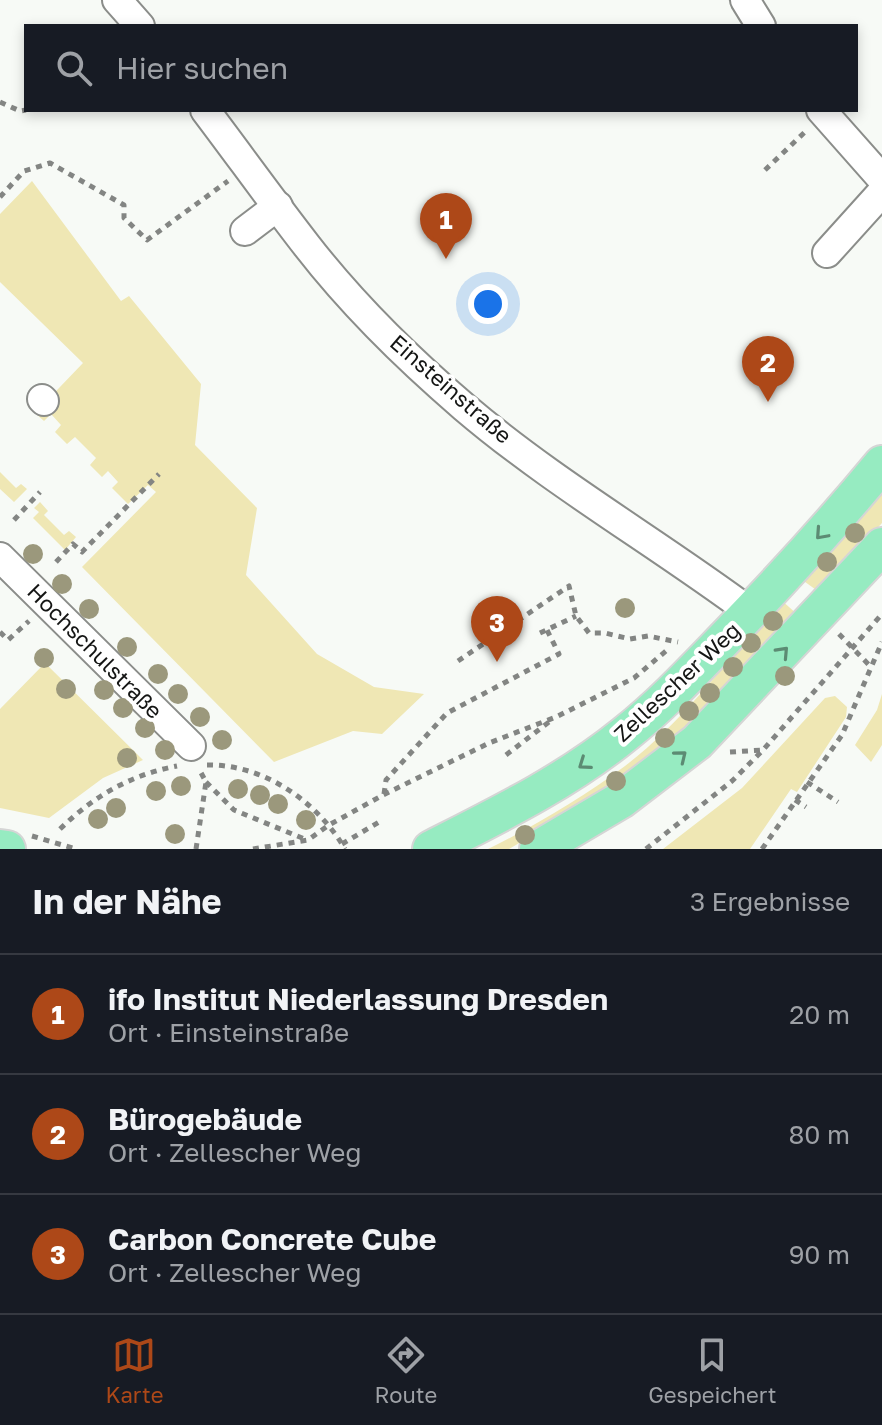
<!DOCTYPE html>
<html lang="de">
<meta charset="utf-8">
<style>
:root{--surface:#171b24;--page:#20242c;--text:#f1f3f6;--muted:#9ea1a6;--line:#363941;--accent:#ad4818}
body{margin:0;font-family:"Golos Text",sans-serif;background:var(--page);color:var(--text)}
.you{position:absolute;left:488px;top:304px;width:28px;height:28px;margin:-20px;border:6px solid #fff;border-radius:50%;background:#1a73e8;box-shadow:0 0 0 12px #1a73e833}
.badge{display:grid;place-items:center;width:52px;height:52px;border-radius:50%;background:var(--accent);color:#fff;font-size:26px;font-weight:700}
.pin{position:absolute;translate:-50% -66px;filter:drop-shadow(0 2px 4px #0008)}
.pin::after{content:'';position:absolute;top:42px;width:28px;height:24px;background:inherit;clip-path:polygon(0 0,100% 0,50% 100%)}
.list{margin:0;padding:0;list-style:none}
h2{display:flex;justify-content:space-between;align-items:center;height:104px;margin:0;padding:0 32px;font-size:34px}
h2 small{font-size:26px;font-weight:400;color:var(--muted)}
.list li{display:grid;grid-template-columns:52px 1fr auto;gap:24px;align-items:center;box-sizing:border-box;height:120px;padding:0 32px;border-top:2px solid var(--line)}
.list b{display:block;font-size:30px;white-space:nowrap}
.list p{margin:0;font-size:26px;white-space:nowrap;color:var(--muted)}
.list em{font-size:26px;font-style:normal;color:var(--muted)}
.icon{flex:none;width:44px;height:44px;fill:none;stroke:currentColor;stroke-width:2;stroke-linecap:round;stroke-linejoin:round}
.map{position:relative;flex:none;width:882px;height:849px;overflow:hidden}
.search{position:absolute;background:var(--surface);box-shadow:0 4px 12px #0003;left:24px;right:24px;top:24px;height:88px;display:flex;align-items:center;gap:20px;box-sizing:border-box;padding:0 28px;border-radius:0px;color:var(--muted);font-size:30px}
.sheet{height:464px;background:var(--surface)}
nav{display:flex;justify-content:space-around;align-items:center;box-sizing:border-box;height:112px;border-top:2px solid var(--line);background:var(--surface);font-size:22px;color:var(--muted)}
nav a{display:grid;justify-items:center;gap:4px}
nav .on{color:var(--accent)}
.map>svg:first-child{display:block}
.green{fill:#efe7b4}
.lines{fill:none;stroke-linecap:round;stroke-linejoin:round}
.minor-casing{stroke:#8b8d8a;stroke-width:32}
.major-casing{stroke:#d5d5d5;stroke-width:40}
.path{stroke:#838583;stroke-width:5;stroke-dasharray:6 6;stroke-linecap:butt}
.minor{stroke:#fff;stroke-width:28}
.major{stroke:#96ebc1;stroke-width:36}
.tree{fill:#9b987c}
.oneway{stroke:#5c8b73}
.labels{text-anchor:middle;stroke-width:8;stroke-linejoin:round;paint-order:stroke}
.street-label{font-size:22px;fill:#141514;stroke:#fff}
</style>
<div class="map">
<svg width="882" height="849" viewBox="0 0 882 849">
<rect width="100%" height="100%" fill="#f7faf6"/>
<!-- green -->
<g class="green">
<path d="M32,181l89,120 8,-5 72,88 -6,61 62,63 -11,67 71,79 57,33 50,7 -42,40 -29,-3 -79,31 -192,-195 74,-75 -8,-7 -20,19 -16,-16 6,-6 -10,-11 -6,6 -12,-12 6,-7 -21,-21 -8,7 -12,-12 6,-7 -10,-11 -7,7 -9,-8 48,-50 -83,-81v-68z"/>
<path d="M0,472l16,16 5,-4 6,5 -13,13 -14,-13z"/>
<path d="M882,486v37l-63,69 -18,-13z"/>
<path d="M40,502l8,9 -4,4 20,20 5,-4 7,6 -11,13 -32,-32 6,-6 -5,-4z"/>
<path d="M780,599l18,16 -45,49 -90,86 -82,57 -72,42h-21c47,-23 95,-52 137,-83 60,-46 106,-110 155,-167z"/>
<path d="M45,663l98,97 -40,18 -54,40 -49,-10v-99z"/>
<path d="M882,694v51l-11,17 -16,-17 22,-35z"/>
<path d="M835,696l12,11 -1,10 -49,75 -6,-3 -41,60h-87l79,-61 83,-90z"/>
</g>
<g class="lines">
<defs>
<g id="minor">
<path d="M117,0l23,26"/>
<path d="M745,0l16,26"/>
<path d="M205,110c34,45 67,91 102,136 45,58 101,113 157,161 89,76 192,135 286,205"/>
<path d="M821,110l61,69"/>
<path d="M245,231l33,-25"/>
<path d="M827,253l55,-61"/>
<path d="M42,399l2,2"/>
<path d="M0,557l191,189"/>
</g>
<g id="major">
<path d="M0,848l7,1"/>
<path d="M431,849c67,-34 135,-67 194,-115 38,-30 72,-67 106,-102 52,-54 103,-110 151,-168"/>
<path d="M538,849l83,-49 76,-58 185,-196"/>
</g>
</defs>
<!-- minor casing -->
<use href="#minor" class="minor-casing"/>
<!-- major casing -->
<use href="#major" class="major-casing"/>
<!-- path -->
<g class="path">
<path d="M0,102l20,9 6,-1"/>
<path d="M765,170l41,-39"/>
<path d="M0,197l24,-26 26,-8 74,42v13l23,22 81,-59"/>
<path d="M14,520l26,-28"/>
<path d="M56,562l17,-18 9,8 77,-78"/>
<path d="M0,632l8,8 21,-19"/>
<path d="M540,633l36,-17"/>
<path d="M839,634l33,34"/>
<path d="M458,661l111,-75 7,30 13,17h16l25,6 18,-3 30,6"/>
<path d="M730,752l33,-2"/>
<path d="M506,755l43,-33"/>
<path d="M207,765c56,-1 110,36 138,84"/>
<path d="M206,782l28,28 73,30"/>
<path d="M807,782l31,20"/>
<path d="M384,794l2,-14 61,-67 112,-59 -12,-24"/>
<path d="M795,800l11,7"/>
<path d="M60,829c34,-33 70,-54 117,-63"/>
<path d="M32,836l44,13"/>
<path d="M342,844l37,-22"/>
<path d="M196,849l10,-67 -7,-13"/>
<path d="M253,849l55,-9 21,-15 54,-30 106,-52 67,-26 78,-39 32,-27"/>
<path d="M646,849l86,-68 31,-31 119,-136"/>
<path d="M762,849l80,-114 40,-93"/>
</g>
<!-- minor -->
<use href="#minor" class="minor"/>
<!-- major -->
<use href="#major" class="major"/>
</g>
<!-- trees -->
<g class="tree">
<circle cx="855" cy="533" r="10"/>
<circle cx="33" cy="554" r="10"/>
<circle cx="827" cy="562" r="10"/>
<circle cx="62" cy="584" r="10"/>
<circle cx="625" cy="608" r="10"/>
<circle cx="89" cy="609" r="10"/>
<circle cx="773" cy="621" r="10"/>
<circle cx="751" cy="643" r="10"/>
<circle cx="127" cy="647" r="10"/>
<circle cx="44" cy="658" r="10"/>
<circle cx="733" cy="667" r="10"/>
<circle cx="158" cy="674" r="10"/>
<circle cx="785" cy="676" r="10"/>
<circle cx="66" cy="689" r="10"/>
<circle cx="104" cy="690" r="10"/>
<circle cx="710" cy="693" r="10"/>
<circle cx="178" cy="694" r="10"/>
<circle cx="123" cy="708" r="10"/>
<circle cx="689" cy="711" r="10"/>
<circle cx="200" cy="717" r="10"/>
<circle cx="145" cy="728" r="10"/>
<circle cx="665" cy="738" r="10"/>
<circle cx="222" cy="740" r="10"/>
<circle cx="165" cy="750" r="10"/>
<circle cx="127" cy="758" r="10"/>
<circle cx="616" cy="781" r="10"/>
<circle cx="181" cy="786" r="10"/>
<circle cx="238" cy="789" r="10"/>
<circle cx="156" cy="791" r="10"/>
<circle cx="260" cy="795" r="10"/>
<circle cx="278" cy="804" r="10"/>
<circle cx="116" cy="808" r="10"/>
<circle cx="98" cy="819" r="10"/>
<circle cx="306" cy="820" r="10"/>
<circle cx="175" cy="834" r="10"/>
<circle cx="525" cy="835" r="10"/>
</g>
<!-- one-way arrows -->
<defs><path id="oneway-chevron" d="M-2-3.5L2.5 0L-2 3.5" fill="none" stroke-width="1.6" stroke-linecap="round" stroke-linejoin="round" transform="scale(2)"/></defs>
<g class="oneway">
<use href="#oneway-chevron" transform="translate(821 534) rotate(132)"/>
<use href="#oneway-chevron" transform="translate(783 652) rotate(-47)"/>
<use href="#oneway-chevron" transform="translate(681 756) rotate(-39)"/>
<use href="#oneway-chevron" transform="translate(584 764) rotate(145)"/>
</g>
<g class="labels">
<!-- street labels -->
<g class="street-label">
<text transform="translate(451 389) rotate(41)" y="8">Einsteinstraße</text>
<text transform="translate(95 651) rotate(45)" y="8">Hochschulstraße</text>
<text transform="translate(677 682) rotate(-43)" y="8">Zellescher Weg</text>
</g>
</g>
</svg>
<div class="you"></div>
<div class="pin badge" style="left:446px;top:259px">1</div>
<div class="pin badge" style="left:768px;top:402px">2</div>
<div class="pin badge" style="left:497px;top:662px">3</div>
<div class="search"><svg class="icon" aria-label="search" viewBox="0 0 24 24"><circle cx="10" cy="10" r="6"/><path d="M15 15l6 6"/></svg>Hier suchen</div>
</div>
<section class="sheet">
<h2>In der Nähe<small>3 Ergebnisse</small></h2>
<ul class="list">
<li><span class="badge">1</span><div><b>ifo Institut Niederlassung Dresden</b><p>Ort · Einsteinstraße</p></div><em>20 m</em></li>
<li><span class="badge">2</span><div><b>Bürogebäude</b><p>Ort · Zellescher Weg</p></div><em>80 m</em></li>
<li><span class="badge">3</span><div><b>Carbon Concrete Cube</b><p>Ort · Zellescher Weg</p></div><em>90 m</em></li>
</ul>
</section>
<nav>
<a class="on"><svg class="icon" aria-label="map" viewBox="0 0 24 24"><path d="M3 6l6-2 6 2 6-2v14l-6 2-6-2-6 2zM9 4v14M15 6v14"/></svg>Karte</a>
<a><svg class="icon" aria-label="directions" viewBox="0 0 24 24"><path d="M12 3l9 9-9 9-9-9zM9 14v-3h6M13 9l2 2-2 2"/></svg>Route</a>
<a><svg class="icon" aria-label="saved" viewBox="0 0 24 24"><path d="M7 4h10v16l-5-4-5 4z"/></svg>Gespeichert</a>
</nav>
